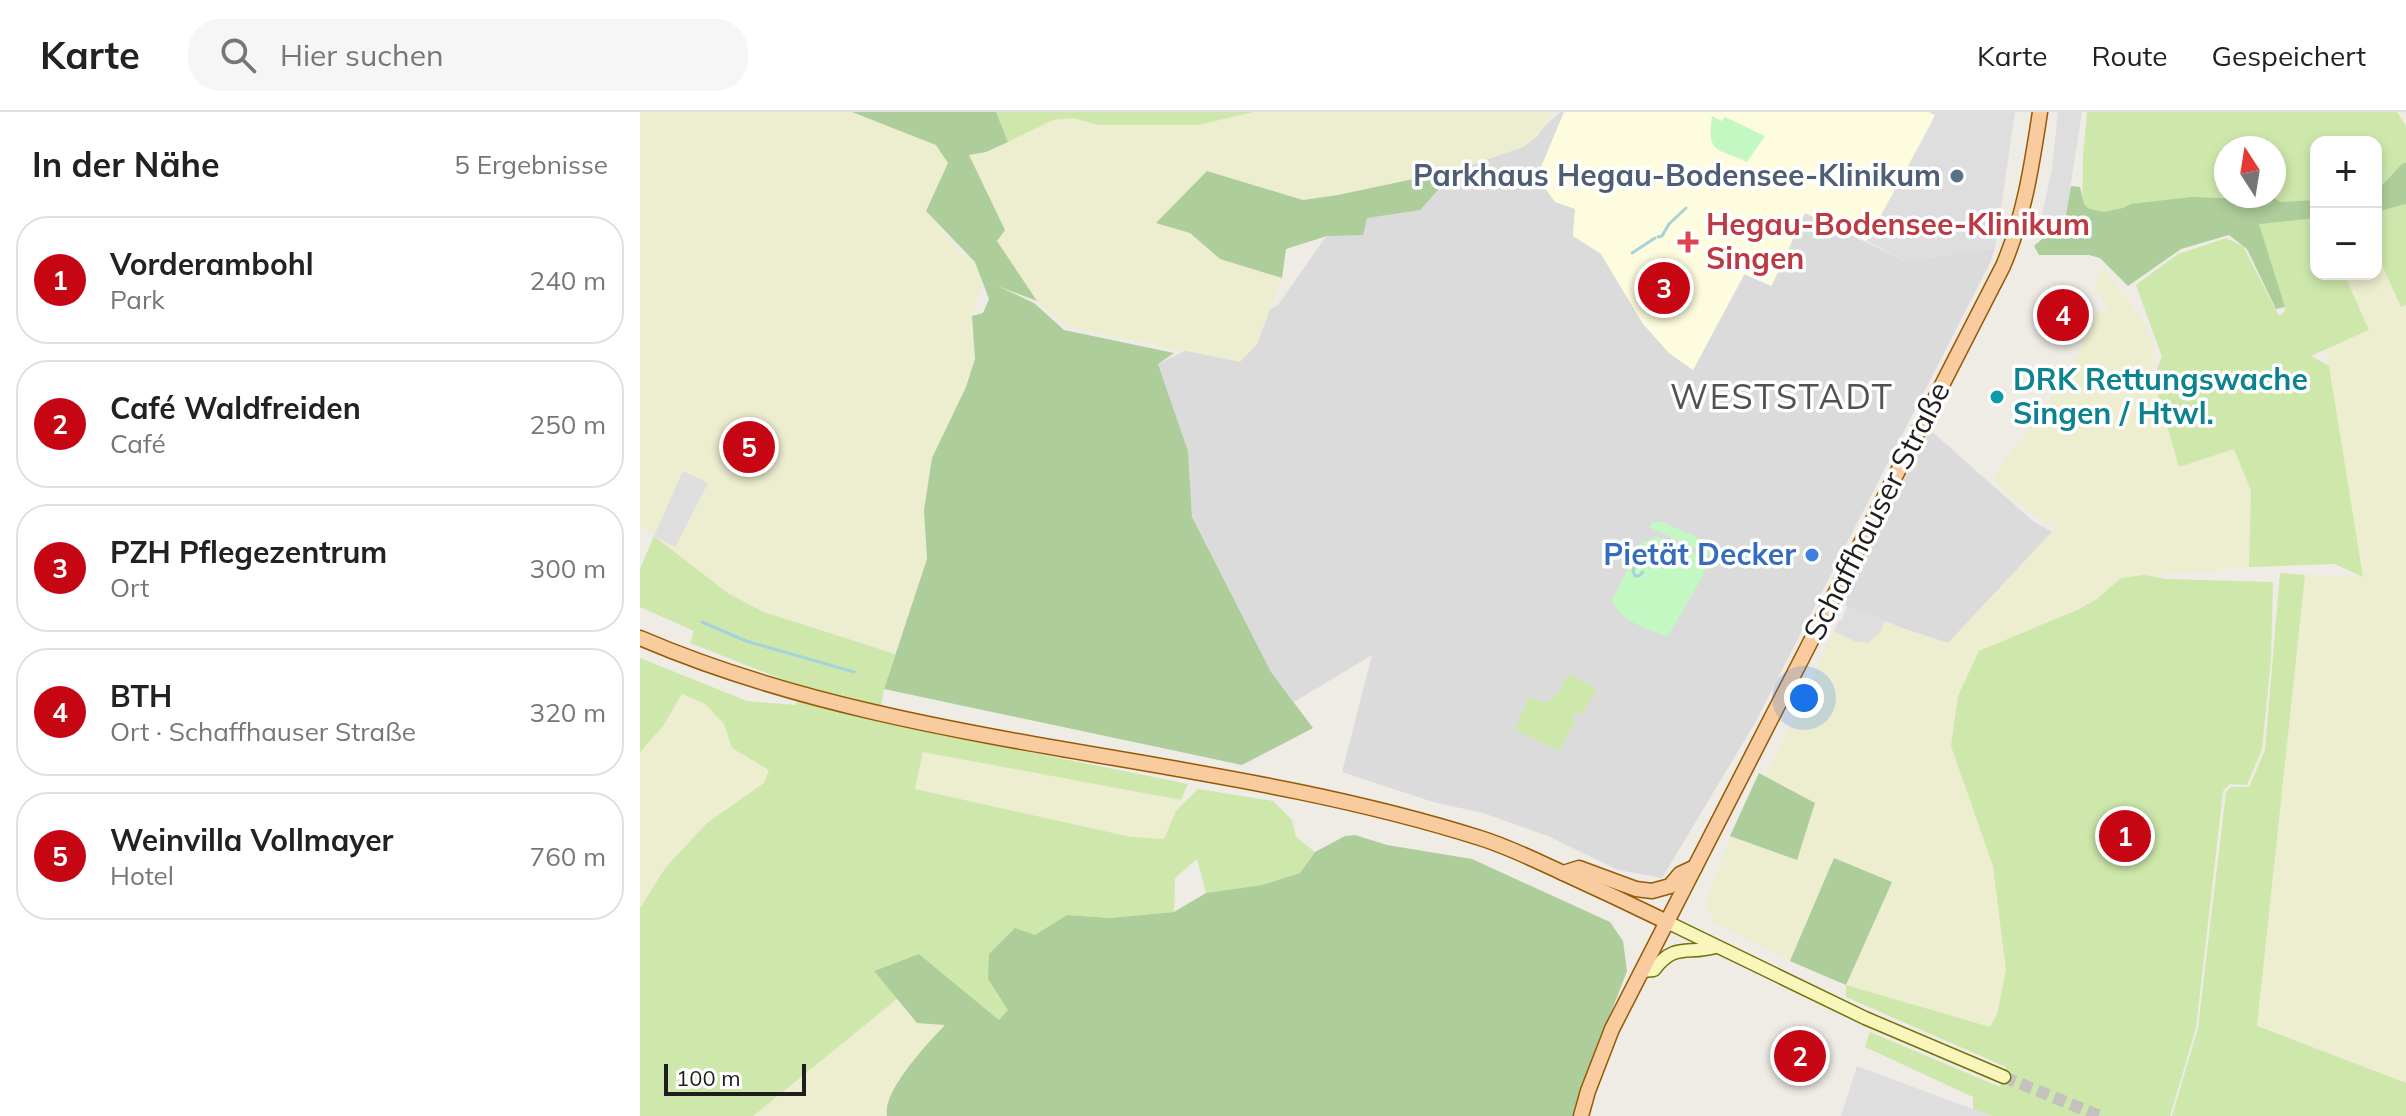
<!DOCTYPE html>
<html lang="de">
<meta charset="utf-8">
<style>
:root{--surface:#fff;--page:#f6f6f6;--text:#222;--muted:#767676;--line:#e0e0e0;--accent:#c70614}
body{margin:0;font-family:Mulish,sans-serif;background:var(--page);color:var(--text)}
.controls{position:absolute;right:24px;top:24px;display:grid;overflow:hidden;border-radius:16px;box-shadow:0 4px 12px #0003}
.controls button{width:72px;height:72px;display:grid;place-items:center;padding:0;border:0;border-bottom:2px solid var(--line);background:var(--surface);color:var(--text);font:40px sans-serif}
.compass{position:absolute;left:1574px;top:24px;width:72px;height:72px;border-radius:50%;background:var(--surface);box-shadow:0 4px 12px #0003;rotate:348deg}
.scale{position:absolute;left:24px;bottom:20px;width:142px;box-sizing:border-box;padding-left:8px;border:4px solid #1e1e1e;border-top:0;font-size:22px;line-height:28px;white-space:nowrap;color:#1e1e1e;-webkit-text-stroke:6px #fff;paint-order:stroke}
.you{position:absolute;left:1164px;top:586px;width:28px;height:28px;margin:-20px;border:6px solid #fff;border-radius:50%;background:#1a73e8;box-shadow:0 0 0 12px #1a73e833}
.badge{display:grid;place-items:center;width:52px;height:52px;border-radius:50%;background:var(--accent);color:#fff;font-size:26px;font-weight:700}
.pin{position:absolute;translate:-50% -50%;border:4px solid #fff;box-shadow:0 2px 8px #0006}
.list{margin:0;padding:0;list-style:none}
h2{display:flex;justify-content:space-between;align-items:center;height:104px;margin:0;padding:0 32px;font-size:34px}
h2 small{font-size:26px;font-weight:400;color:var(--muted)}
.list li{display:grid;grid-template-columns:52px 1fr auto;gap:24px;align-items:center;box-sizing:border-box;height:128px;margin:0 16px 16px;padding:0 16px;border:2px solid var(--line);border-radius:32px}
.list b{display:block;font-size:30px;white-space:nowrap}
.list p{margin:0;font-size:26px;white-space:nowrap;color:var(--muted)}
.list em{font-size:26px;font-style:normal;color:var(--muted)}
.icon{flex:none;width:44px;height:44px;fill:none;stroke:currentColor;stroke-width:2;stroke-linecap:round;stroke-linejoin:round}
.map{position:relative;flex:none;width:1766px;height:1004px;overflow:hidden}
header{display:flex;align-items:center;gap:48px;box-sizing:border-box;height:112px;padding:0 40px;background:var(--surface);border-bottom:2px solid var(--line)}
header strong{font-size:38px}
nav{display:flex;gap:44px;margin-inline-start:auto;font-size:28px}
.search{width:560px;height:72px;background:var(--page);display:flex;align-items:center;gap:20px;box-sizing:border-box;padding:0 28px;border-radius:32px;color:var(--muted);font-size:30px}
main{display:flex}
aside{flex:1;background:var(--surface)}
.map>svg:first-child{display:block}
.residential{fill:#dcdbdb}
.education{fill:#fefcde}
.farmland{fill:#ededd0}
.grass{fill:#cee8ac;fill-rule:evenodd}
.forest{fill:#adcd9a}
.park{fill:#c3f8c3}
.parking{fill:#dedede}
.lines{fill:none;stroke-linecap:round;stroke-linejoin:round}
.stream{stroke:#a6d3db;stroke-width:3}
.secondary-tunnel{stroke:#c5c2bd;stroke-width:12;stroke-dasharray:12 6;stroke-linecap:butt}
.secondary-casing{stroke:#6f7308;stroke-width:15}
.primary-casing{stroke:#945a04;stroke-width:17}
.secondary{stroke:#f8f6ba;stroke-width:12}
.primary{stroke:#f9cc9f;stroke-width:14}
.service-dot{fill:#5c6f8a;stroke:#fff;stroke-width:3}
.health-dot{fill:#e0444e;stroke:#fff;stroke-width:3}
.culture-dot{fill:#0f9aa8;stroke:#fff;stroke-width:3}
.shop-dot{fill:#3f7fe0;stroke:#fff;stroke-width:3}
.labels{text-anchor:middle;stroke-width:7;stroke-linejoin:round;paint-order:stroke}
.service-label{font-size:30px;font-weight:bold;fill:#4e5e75;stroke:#fff;text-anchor:end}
.health-label{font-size:30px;font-weight:bold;fill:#be3a42;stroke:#fff;text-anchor:start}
.culture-label{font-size:30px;font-weight:bold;fill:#0d838f;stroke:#fff;text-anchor:start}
.street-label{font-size:30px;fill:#1e1e1e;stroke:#fff}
.shop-label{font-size:30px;font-weight:bold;fill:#366cbe;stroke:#fff;text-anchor:end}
.quarter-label{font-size:34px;letter-spacing:2px;fill:#515151;stroke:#fff}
</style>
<header>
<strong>Karte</strong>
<div class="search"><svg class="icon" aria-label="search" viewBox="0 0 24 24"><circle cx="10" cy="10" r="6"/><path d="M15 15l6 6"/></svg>Hier suchen</div>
<nav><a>Karte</a><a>Route</a><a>Gespeichert</a></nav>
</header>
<main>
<aside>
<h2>In der Nähe<small>5 Ergebnisse</small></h2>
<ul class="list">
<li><span class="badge">1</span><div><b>Vorderambohl</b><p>Park</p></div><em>240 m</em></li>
<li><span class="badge">2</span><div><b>Café Waldfreiden</b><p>Café</p></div><em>250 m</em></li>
<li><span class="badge">3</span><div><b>PZH Pflegezentrum</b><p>Ort</p></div><em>300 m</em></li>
<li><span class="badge">4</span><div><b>BTH</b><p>Ort · Schaffhauser Straße</p></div><em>320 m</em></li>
<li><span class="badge">5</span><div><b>Weinvilla Vollmayer</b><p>Hotel</p></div><em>760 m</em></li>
</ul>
</aside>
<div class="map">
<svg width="1766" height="1004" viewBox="0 0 1766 1004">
<rect width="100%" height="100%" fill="#efebe5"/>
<!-- residential -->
<g class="residential">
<path d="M920,0h4l-27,65 38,32 -2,27 28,17 42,71 50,46 52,-96 27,12 33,-73 100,48 90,-13 -5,15 -235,460 -93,155 -44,-8 -70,-34 -65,-23 -50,-11 -91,-30 30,-117 -78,47 -23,-30 -79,-155 -4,-66 -30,-87 120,-59 79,-113 99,-22 67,-23z"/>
<path d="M1290,318l103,91 19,11 -104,111 -33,-10 -76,-30z"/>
</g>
<!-- education -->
<path class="education" d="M924,0h365l6,3 -68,126 -62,-28 -34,73 -27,-12 -51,96 -24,-17 -26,-29 -42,-70 -28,-18 2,-27 -20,-7 -18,-25z"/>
<!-- farmland -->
<g class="farmland">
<path d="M0,0h212l85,33 11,18 -22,48 36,45 13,6 7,17 -10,37 3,43 -9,28 -34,71 -8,52 3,49 -32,95 -131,-42 -35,-18 -89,-70z"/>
<path d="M614,0h300l-17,25 -14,10 -67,23 -118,25 -35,5 -96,-29 -17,62 30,26 62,19 -25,66 -17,18 -171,-35 -32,-26 -40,-60 8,-11 -36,-76 17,-2 67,-32 20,-2 25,7h100z"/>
<path d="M1736,140l25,55h5v776l-149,-57 48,-451 58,1 -37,-227 43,-19 -25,-56h32z"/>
<path d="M1465,157l37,51 11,26v32l26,89 55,-19 17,43 -2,76 -128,11 -24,21 -61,29 -78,68 -7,50 42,120 13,104 -10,44 -6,13 -144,-42 46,-103 -58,-24 -44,103 -77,-40 -7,-17 24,-68 67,23 18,-56 -49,-26 68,-146 20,10 25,-7 5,-12 64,21 104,-111 4,-10 -3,-3 -5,6 -20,-14 -29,-25 -4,-11 48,-65 32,-48 21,-50 9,1 3,-8 -8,-7v-6l-5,-1 2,-16z"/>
<path d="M42,582l23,10 19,20 8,24 37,22 -5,13 -57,40 -41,44 -26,41v-156l23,-26z"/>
<path d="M283,640l258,48 -16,39 -34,-2 -217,-48z"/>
<path d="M257,887l20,24 29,2 -33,35 -25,40 -3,8 2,8h-134z"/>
</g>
<!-- grass -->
<g class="grass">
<path d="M356,0h258l-56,13h-100l-25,-7 -20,2 -45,22z"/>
<path d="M1447,0h310l9,14v66l-30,4v-54h-60v62l-234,32 1,-80zM1586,36h48v48h-48z"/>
<path d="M1766,92v101l-5,2 -25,-55v-40z"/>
<path d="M1676,106v56h28l25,56 -58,26 18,10 34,211 -28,-13 -86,3 2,-76 -17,-42 -55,18 -26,-89 9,-21 -26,-72 42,-31 48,-16 17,8 36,70 6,-5v-4l-27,-84z"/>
<path d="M14,424l75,58 35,18 131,42 -11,35 -5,33 309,62 -7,16 -258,-48 -8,37 216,48 33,2 12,-28 22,-22 75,12 19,19 4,17 19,15 -15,21 -38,12 -56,8 -9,-34 -22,19 -1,34 -64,6 -43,-3 -31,20 -48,44 21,31 -10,10 -80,-66 -45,17 23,28 -144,117h-113v-208l26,-41 41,-44 57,-40 5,-13 -37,-22 -8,-24 -19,-20 -23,-10 -19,32 -23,26v-94l107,43 49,4 6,-18 -112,-44 4,-12 -54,-24v-38z"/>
<path d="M1640,461l25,2 -48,451 149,57v33h-234l26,-88 28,-236 5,-5h18l16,-37z"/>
<path d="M1504,463l23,4 106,3 -2,76 -9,91 -15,36 -17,-1 -7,7 -27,237 -26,88h-178l-19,-7v-12l-108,-50 5,-15 130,55 6,-20 -160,-70v-12l144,42 7,-13 9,-44 -13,-104 -42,-120 7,-50 21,-45 98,-41 20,-11 24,-21z"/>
<path d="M929,562l28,15 -15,25 -6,-2 -4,7 3,3 -16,29 -44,-21 13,-32 18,5 12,-11z"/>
</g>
<!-- forest -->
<g class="forest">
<path d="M212,0h144l12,30 -22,10 -17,3 36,75 -8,11 40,60 -39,-15 36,17 30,27 110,23 -16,11 30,87 4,66 79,155 42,56 -71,37 -358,-76 43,-130 -3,-49 8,-52 34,-71 9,-28 -3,-43 11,-3 6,-14 -14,-37 -49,-51 22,-48 -12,-18z"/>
<path d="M1766,51v41l-30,8v-20l26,-28z"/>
<path d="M816,58l-36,40 -53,8 -4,17 -36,1 -41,13 -4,29 -62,-19 -30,-26 -34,-10 51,-52 96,29 35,-5z"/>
<path d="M1431,74l9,1 4,17 5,5 15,3 19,-4 8,-4 60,-7 57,2 24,-3 8,6 36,-2v18l-57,6 26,83 -9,2 -29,-60 -18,-14 -48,14 -53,37 -28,-28 -11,-3h-50l-5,-9 14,-12 5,-17 12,2z"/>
<path d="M1119,661l56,30 -18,57 -67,-24z"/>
<path d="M715,723l32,10 85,14 138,63 13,19 4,30 -30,78 -20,67h-690c-5,-25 41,-73 58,-91l-28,-2 -43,-52 45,-17 80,66 9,-10 -20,-31 1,-25 26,-26 20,7 32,-20 43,3 64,-6 32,-19 56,-8 38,-12 15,-21 30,-16z"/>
<path d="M1194,746l58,24 -46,103 -56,-24z"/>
</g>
<!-- park -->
<g class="park">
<path d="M1072,4l10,5 3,-4 40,19 -18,26c-27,-14 -41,-6 -35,-46z"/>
<path d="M1020,409l47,21 8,10 -1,5 -65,-30 3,-4z"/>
<path d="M1017,424l36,16 15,11 -5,13 -36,61c-19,-8 -46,-15 -55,-37l29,-56z"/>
</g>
<!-- parking -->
<g class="parking">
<path d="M1289,0h86l-20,136 -90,13 -38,-20 61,-111 7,-15z"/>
<path d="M1418,0h24l-17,108 -23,-5 10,-46z"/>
<path d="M43,359l25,12 -33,64 -21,-11z"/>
<path d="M1207,494l38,14 -6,14 -12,9 -13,-2 -20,-10 4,-9 4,-2z"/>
<path d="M1217,954l2,1 133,49h-151z"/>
</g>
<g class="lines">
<!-- stream -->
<g class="stream">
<path d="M1018,125l4,-1 7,-12 17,-16"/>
<path d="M992,141l23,-15"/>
<path d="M996,450l-3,9 2,5h4l4,-4"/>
<path d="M1001,453l6,-1"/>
<path d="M62,510l44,19 108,31"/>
</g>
<!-- secondary-tunnel -->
<path class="secondary-tunnel" d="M1364,965l96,39"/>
<defs>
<g id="secondary">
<path d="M1027,810l198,96 139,59"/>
<path d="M1001,859l13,-1c20,-28 34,-15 61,-23"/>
</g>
<g id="primary">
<path d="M0,526c265,114 566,113 840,200 29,9 55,22 83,35 35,16 69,32 104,49"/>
<path d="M923,761l16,-5 57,21 16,2 18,-5 10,-12 15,-7"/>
<path d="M941,1004l7,-25 24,-62 391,-763c21,-49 29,-101 37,-154"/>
</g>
</defs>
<!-- secondary casing -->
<use href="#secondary" class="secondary-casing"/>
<!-- primary casing -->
<use href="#primary" class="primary-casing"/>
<!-- secondary -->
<use href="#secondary" class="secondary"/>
<!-- primary -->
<use href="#primary" class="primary"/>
</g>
<!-- markers -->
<circle class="service-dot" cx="1317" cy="64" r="8"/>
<path class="health-dot" d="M1044 118h8v8h8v8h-8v8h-8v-8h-8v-8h8z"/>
<circle class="culture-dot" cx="1357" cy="285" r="8"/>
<circle class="shop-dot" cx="1172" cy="443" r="8"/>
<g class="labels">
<!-- service labels -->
<g class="service-label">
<text x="1301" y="74">Parkhaus Hegau-Bodensee-Klinikum</text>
</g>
<!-- health labels -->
<g class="health-label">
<text x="1066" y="123">Hegau-Bodensee-Klinikum<tspan x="1066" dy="34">Singen</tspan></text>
</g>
<!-- culture labels -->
<g class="culture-label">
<text x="1373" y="278">DRK Rettungswache<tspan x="1373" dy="34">Singen / Htwl.</tspan></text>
</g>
<!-- street labels -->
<g class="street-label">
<text transform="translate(1237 399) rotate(-63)" y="10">Schaffhauser Straße</text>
</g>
<!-- shop labels -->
<g class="shop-label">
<text x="1156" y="453">Pietät Decker</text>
</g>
<!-- quarter labels -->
<g class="quarter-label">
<text x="1142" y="297">WESTSTADT</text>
</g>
</g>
</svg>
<div class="controls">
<button>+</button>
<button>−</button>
</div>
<svg class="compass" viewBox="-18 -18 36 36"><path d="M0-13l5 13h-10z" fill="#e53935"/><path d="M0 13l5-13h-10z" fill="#767676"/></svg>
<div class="scale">100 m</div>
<div class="you"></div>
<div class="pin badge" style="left:1485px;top:724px">1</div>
<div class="pin badge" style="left:1160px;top:944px">2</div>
<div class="pin badge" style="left:1024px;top:176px">3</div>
<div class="pin badge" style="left:1423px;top:203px">4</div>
<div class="pin badge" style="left:109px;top:335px">5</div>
</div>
</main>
